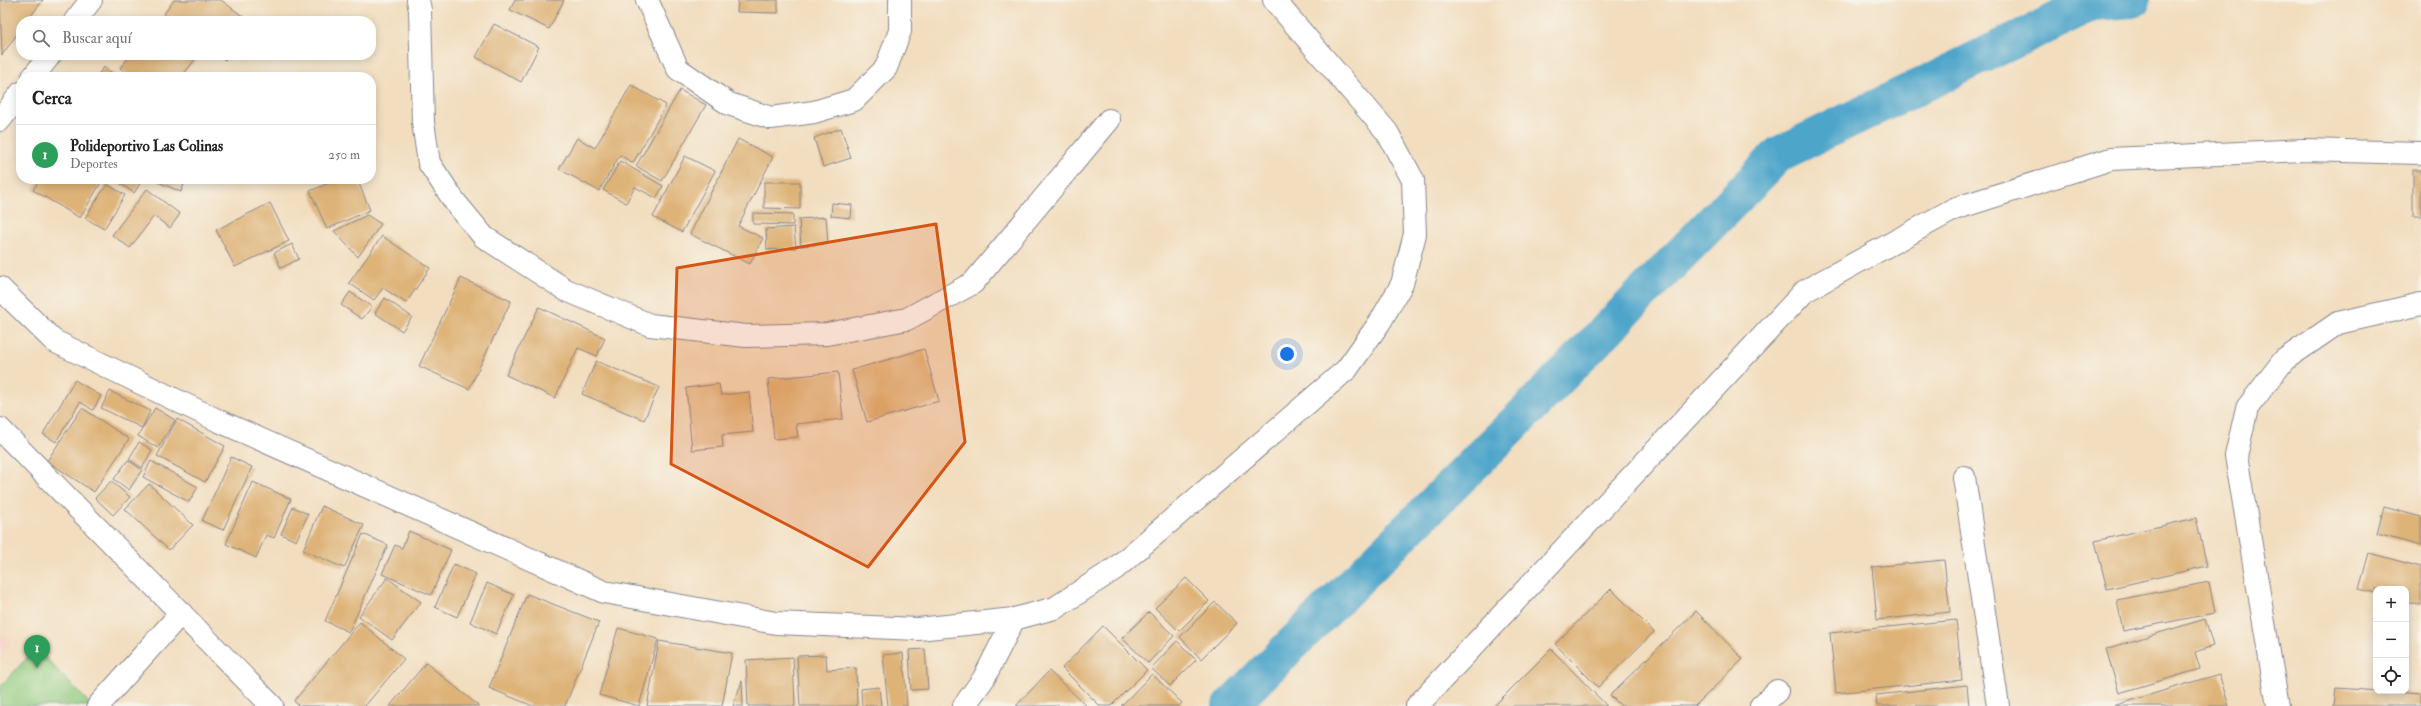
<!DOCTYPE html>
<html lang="es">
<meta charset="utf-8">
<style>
:root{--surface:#fff;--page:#f2f2f2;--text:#202124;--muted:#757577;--line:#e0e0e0;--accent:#ea580c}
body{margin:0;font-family:"IM FELL Double Pica",serif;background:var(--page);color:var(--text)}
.controls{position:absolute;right:12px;bottom:12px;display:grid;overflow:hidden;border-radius:8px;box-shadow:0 2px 10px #0003}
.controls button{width:36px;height:36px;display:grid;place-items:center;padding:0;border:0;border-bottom:1px solid var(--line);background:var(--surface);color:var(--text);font:20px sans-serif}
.you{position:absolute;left:1287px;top:354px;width:14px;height:14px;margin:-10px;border:3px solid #fff;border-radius:50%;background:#1a73e8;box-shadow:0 0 0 6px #1a73e833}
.badge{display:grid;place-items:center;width:26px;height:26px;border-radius:50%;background:var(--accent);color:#fff;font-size:13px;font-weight:700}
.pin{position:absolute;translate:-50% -33px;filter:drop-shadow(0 1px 2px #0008)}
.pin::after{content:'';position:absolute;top:21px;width:14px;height:12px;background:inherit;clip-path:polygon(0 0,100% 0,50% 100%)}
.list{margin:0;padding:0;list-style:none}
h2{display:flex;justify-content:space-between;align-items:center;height:52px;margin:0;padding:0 16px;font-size:17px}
h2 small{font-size:13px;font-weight:400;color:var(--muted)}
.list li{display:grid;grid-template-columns:26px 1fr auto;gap:12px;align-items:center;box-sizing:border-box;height:60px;padding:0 16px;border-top:1px solid var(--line)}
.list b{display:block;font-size:15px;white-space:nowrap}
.list p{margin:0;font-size:13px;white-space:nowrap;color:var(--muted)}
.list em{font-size:13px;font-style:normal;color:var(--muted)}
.icon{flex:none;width:22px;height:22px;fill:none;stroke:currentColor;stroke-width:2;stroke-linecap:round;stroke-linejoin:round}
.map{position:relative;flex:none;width:2421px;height:706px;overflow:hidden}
.search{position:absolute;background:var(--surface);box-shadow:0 2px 10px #0003;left:16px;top:16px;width:360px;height:44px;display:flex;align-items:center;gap:10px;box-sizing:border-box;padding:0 14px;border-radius:16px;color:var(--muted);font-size:15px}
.panel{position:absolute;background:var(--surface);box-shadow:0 2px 10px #0003;left:16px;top:72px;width:360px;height:112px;border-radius:16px}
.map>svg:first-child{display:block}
.built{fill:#f6d2c5}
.green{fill:#91cb7f;stroke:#567d6e}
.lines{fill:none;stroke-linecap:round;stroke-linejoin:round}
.canal{stroke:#4da5ca;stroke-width:36}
.building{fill:#deb378}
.minor-casing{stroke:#86868e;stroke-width:24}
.minor{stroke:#fff;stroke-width:22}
.marked{fill:#d45514;fill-opacity:0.2;stroke:#d45514;stroke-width:3;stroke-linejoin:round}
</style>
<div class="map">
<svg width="2421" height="706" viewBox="0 0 2421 706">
<rect width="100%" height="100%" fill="#f7f3e8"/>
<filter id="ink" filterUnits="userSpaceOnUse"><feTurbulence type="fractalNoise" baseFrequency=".025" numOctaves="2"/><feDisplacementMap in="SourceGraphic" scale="8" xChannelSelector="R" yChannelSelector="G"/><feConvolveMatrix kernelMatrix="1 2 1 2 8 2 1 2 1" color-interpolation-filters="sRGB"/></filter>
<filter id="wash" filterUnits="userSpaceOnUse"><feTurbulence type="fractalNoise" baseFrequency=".012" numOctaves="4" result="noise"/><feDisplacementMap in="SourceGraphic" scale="16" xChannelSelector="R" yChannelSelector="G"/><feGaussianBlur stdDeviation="0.9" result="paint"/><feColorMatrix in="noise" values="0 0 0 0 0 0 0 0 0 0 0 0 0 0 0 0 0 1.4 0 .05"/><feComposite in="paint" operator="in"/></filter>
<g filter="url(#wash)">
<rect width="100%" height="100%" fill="#f2ddbe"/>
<!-- built -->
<path class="built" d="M0,631l12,12 -12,12z"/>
<!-- green -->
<path class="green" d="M36,648l56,58h-92v-19z"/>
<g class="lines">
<!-- canal -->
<path class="canal" d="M1230,706l305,-303 244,-249 313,-151 41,-3"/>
</g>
<g id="blocks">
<!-- building -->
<g class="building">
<path d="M0,0h43l-16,21h-6v8l-19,26z"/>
<path d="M174,0h47l28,21h-76l-9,-7z"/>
<path d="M515,0h49l-15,29 -39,-19z"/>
<path d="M738,0h40v13l-41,-1z"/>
<path d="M494,24l45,23 -18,35 -45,-25z"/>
<path d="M131,55h68l-18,22h-50l-11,-9z"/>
<path d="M218,55h11l-4,5z"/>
<path d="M104,67l13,10h-21z"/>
<path d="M347,73v4h-46v-1z"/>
<path d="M631,85l35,20 -33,58 -13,-8 -21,36 -40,-22 18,-31 18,10z"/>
<path d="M680,90l26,15 -44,76 -26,-15z"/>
<path d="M841,128l10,30 -28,9 -9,-29z"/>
<path d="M738,139l35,18 -35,69 25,12 -13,26 -60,-30z"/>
<path d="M685,156l30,15 -33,61 -29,-15z"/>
<path d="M620,161l43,25 -7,12 -21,-11 -9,16 -23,-13z"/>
<rect x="2413" y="170" width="8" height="46"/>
<path d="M40,179h63l-23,39 -47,-28z"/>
<path d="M114,179h29l-9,14z"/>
<path d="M156,179h30l-5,13 -25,-11z"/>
<path d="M338,179h19l13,31 -43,19 -17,-38z"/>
<path d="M764,182h36v27l-36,-1z"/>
<path d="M107,184l18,11 -21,34 -19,-11z"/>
<path d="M147,189l33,25 -10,14 -16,-12 -24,32 -18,-13z"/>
<path d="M270,203l19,38 -54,26 -19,-37z"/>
<path d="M832,203l20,2 -1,13 -20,-2z"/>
<path d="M753,213l40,1v11l-40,-1z"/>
<path d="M367,215l14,9 -23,33 -24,-26z"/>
<path d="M826,217l2,27 -27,2 -2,-27z"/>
<path d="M794,227l2,21 -29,2 -1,-21z"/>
<path d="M382,236l48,32 -24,35 -23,-15 -9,12 -25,-17z"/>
<path d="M292,244l7,15 -18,9 -7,-15z"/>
<path d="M461,278l50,23 -42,88 -50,-23z"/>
<path d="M350,292l22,15 -10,12 -21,-14z"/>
<path d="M385,298l27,19 -10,14 -27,-18z"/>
<path d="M539,307l66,31 -8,18 -19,-8 -23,50 -49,-23z"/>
<path d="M924,349l15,52 -72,21 -15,-52z"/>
<path d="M596,361l63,26 -15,33 -62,-26z"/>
<path d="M838,372l5,47 -47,5 2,13 -24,2 -6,-60z"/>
<path d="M75,380l26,16 -8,14 -13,-8 -24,40 -13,-8z"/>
<path d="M719,384l2,11 28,-3 4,40 -31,3 1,12 -31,3 -6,-62z"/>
<path d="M110,391l40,20 -8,17 -41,-20z"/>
<path d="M82,408l47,31 -35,53 -47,-31z"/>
<path d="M155,408l20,12 -17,28 -20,-12z"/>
<path d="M177,419l48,27 -20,36 -48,-26z"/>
<path d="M139,442l13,8 -10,18 -13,-9z"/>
<path d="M231,457l21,10 -29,63 -21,-9z"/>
<path d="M128,460l14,10 -13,20 -15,-11z"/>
<path d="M151,461l47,26 -9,15 -46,-25z"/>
<path d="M111,481l19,16 -17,18 -18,-17z"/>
<path d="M253,482l38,17 -17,39 -8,-3 -10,23 -30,-14z"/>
<path d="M149,484l44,41 -24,25 -44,-41z"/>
<path d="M322,506l42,19 -20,43 -41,-18z"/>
<path d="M293,507l15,7 -12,27 -15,-7z"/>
<path d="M2384,507l37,10v29l-44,-12z"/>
<path d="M2196,518l11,48 -100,23 -12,-48z"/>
<path d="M409,531l42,19 -20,45 -49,-21 13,-29 7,3z"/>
<path d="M363,534l25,11 -39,87 -24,-11z"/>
<path d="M2369,553l52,14v38l-15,-4v-12h-30v4l-17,-4z"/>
<path d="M1944,560l6,52 -73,8 -5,-53z"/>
<path d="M454,564l22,10 -19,43 -22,-10z"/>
<path d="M387,578l34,24 -29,38 -33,-24z"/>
<path d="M1186,578l23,23 -30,30 -24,-23z"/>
<path d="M2209,582l6,31 -92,18 -6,-31z"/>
<path d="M487,583l27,12 -18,39 -26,-12z"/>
<path d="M1611,589l43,43 -56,55 -43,-43z"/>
<path d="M527,594l72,28 -34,84h-32l-44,-18z"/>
<path d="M1215,602l22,21 -36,36 -21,-22z"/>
<path d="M1696,611l47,48 -48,47h-74l-11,-11z"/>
<path d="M1149,612l25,24 -26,27 -26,-25z"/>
<path d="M2205,619l8,27 -18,6 5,17 -81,24 -13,-44z"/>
<path d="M1956,620l6,60 -126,13 -6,-60z"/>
<path d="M360,622l44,37 -39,47h-66l-5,-5z"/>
<path d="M1103,626l44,44 -36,36h-11l-38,-38z"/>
<path d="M618,628l40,11 -19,67 -40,-11z"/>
<path d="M659,641l73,12 -10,53h-75z"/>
<path d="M1177,641l19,19 -26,26 -19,-18z"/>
<path d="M925,649l3,40 -17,1 -2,-40z"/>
<path d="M1551,649l56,57h-113z"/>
<path d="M903,653l4,53h-19l-5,-51z"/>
<path d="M826,655l1,15 29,-2 1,38h-57l-3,-50z"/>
<path d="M793,657l2,49h-47l-2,-46z"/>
<path d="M426,663l53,43h-89z"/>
<path d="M1049,671l38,35h-71z"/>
<path d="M1152,674l30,29 -3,3h-58z"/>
<path d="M2219,674l10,32h-116z"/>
<path d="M742,681l1,25h-10z"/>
<path d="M1967,685l2,21h-92l-1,-11z"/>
<path d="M879,687l2,19h-19l-1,-17z"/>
<path d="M2336,688l85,6v12h-87z"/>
</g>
</g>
</g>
<g filter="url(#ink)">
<use href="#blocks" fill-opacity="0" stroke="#86868e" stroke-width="1"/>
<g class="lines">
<defs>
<g id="minor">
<path d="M418,0l2,10 3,112 6,41 26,39 29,35 82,53 84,35 96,11 81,-2 80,-15 66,-36 136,-163"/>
<path d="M647,0l31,69 51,35 42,14 43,-6 40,-12 32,-32 14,-37v-31"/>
<path d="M75,21l16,-21"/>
<path d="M33,77l17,-22"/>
<path d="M0,120l21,-27"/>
<path d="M0,288l54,53 165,80 385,171 172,31 142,6 96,-10 41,-11 61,-40 231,-199 33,-47 22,-38 13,-50 -2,-54 -26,-48 -113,-132"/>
<path d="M0,429l272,277"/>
<path d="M1964,477l34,229"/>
<path d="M98,706l83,-93"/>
<path d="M964,706l20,-28 30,-59"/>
<path d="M1417,706l388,-415 149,-82 157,-50 193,-9 117,3"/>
<path d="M1761,706l16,-15"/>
<path d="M2278,706l-42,-250 11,-48 37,-48 54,-37 83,-19"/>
</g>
</defs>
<!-- minor casing -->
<use href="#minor" class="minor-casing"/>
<!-- minor -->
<use href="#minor" class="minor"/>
</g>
</g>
<!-- marked area -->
<path class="marked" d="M936,224l29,218 -97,125 -197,-103 6,-196z"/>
</svg>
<div class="controls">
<button>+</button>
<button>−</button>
<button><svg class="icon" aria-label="locate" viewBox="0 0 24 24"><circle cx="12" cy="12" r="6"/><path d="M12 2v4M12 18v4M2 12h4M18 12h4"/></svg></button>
</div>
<div class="you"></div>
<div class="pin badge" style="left:37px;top:668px;background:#2e9e5b">1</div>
<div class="search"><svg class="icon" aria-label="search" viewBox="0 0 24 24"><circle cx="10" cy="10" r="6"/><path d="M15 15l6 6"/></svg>Buscar aquí</div>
<section class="panel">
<h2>Cerca<small></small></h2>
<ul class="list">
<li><span class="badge" style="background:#2e9e5b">1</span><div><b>Polideportivo Las Colinas</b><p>Deportes</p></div><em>250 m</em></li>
</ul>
</section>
</div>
